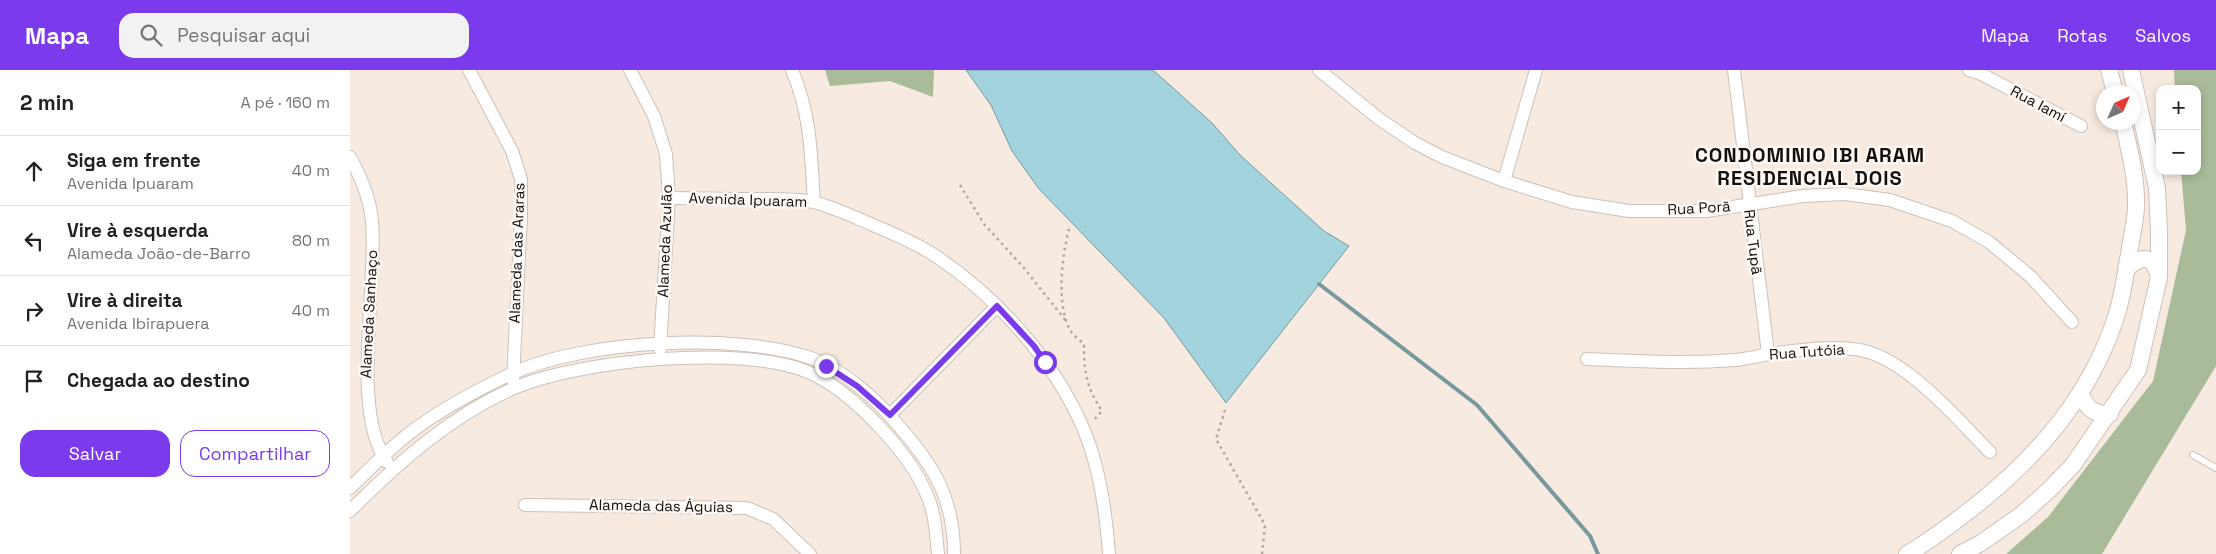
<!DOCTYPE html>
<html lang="pt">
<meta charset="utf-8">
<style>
:root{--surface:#fff;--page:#f2f2f2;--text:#202124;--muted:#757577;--line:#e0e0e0;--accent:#7c3aed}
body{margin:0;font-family:"Space Grotesk",sans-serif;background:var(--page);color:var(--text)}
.controls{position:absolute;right:15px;top:15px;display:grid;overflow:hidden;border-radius:10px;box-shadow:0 2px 8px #0003}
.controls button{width:45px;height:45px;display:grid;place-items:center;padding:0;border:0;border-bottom:1px solid var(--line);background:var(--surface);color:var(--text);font:25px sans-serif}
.compass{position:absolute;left:1746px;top:15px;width:45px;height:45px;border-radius:50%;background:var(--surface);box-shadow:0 2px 8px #0003;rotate:45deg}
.stop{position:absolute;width:15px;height:15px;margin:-11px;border:4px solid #7c3aed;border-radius:50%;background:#fff}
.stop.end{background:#7c3aed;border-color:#fff;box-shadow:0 1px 5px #0008}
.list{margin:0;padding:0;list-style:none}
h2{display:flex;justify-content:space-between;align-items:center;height:65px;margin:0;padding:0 20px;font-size:21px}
h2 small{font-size:16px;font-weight:400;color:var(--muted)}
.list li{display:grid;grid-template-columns:32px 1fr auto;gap:15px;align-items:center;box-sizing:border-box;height:70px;padding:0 20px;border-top:1px solid var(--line)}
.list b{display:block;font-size:19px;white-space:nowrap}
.list p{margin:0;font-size:16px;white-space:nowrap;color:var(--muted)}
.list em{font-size:16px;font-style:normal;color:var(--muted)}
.actions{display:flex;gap:10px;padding:15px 20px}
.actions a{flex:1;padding:11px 0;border:1px solid var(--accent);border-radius:15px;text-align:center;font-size:18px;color:var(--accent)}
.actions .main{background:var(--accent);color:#fff}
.icon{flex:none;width:28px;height:28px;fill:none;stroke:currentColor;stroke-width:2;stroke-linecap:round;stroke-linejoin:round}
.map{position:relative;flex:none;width:1866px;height:484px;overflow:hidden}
header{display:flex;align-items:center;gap:30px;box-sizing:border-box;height:70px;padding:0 25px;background:var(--accent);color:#fff}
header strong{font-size:24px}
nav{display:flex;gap:28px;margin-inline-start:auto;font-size:18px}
.search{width:350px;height:45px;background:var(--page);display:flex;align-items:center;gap:12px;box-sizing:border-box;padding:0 18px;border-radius:15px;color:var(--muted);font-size:19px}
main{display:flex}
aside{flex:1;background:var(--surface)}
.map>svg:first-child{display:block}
.forest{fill:#a9bb99}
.water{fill:#a3d3dc;stroke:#78989e}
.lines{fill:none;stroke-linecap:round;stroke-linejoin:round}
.stream{stroke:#78989e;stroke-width:4}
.service-casing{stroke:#cdc1b8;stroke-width:8}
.minor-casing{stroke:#cdc1b8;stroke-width:14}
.tertiary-casing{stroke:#cdc1b8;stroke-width:18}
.path{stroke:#b1a79f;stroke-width:2.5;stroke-dasharray:2.5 4;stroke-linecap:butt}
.service{stroke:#fff;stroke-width:6}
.minor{stroke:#fff;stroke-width:12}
.tertiary{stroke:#fff;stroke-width:16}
.route{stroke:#7c3aed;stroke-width:6}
.labels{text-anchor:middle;stroke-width:5;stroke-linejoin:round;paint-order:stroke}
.street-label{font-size:15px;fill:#14100d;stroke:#fef9f5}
.district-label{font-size:20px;font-weight:bold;letter-spacing:1px;fill:#14100d;stroke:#fef9f5}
</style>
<header>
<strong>Mapa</strong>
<div class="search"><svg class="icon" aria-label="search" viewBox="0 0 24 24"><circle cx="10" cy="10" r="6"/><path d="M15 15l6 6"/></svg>Pesquisar aqui</div>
<nav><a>Mapa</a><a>Rotas</a><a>Salvos</a></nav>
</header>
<main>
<aside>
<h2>2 min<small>A pé · 160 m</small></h2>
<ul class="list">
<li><svg class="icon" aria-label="ahead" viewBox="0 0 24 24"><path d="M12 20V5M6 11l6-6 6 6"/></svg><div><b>Siga em frente</b><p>Avenida Ipuaram</p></div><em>40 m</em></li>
<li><svg class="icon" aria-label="left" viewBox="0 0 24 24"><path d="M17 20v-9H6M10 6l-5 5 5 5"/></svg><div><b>Vire à esquerda</b><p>Alameda João-de-Barro</p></div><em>80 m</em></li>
<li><svg class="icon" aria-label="right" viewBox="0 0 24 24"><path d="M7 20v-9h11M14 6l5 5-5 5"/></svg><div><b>Vire à direita</b><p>Avenida Ibirapuera</p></div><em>40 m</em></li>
<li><svg class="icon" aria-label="arrive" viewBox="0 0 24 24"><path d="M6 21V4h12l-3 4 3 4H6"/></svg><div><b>Chegada ao destino</b></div></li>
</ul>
<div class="actions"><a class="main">Salvar</a><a>Compartilhar</a></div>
</aside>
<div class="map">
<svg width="1866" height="484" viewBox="0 0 1866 484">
<rect width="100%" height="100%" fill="#f7eae0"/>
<!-- forest -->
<g class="forest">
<path d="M475,0h109l-1,27 -43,-16 -60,5z"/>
<path d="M1824,0h42v296l-114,188h-96l42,-37 105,-136 33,-151 -5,-59h16v-82h-22z"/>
</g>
<!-- water -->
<path class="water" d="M616,0h187l59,53 28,32 84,76 25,15 -123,157 -62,-85 -125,-129 -27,-38 -21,-46z"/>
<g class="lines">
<!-- stream -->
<path class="stream" d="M969,214l158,121 113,131 8,18"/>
<defs>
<path id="service" d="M1843,385l23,13"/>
<g id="minor">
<path d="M119,0l43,81 9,28v37l-8,164"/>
<path d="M280,0l24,46 12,38 3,44 -9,151"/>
<path d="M442,0c19,45 19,84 22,132"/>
<path d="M969,0l59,48 37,25 27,14 62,24 68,21 57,9h77l97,-15 42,-2 45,6 62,21 37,21 41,34 42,46"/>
<path d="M1384,0l34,284"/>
<path d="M1619,0l10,3 102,53"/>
<path d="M0,87c11,20 20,41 22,64 6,65 -22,189 15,241"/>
<path d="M1154,111l32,-111"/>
<path d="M319,128c28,0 56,1 84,1 20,0 41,-1 60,3 21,5 41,15 60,23 21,9 43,18 61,30 62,41 120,105 149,173 17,39 23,84 26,126"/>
<path d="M1237,289c49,2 98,5 148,1 11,-1 22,-4 34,-6 30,-4 77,-11 105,0 42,16 85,67 116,98"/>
<path d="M540,345l107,-109"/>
<path d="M0,418c18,-18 36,-36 56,-52 31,-25 69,-45 105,-62 73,-34 224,-42 300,-16 33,12 65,41 87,67 36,41 56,73 56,129"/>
<path d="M175,435l222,3 26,11 37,35"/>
<path d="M0,441c48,-48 99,-94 162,-122 66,-29 229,-45 296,-17 43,18 102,81 119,123 8,18 9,39 11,59"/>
</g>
<g id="tertiary">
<path d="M1759,0l6,22"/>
<path d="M1776,199c16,-14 27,-15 33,8"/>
<path d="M1730,323c7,15 12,21 30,21"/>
<path d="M1557,484c25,-14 46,-31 68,-48 64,-51 115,-110 141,-189 7,-21 9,-42 13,-63 2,-17 8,-36 7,-53 0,-26 -7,-53 -13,-79"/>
<path d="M1610,484l21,-11 40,-28 27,-24 25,-26 65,-95 21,-93v-45l-2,-44 -26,-118"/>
</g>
</defs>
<!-- service casing -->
<use href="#service" class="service-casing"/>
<!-- minor casing -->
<use href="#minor" class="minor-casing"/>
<!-- tertiary casing -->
<use href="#tertiary" class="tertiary-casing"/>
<!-- path -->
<g class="path">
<path d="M610,115l24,39 40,44 42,53"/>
<path d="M719,159c-7,27 -13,75 1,101 3,5 9,10 14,14 0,27 2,43 18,67l-10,11"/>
<path d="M875,340l-9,29 49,86 -3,29"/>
</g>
<!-- service -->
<use href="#service" class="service"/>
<!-- minor -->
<use href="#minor" class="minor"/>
<!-- tertiary -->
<use href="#tertiary" class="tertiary"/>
</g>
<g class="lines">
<!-- route -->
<path class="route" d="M476,296l31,20 33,29 107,-109 37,40 11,16"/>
</g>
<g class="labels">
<!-- street labels -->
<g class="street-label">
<text transform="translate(1688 34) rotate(28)" y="5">Rua Iamí</text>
<text transform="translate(398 130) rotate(2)" y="5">Avenida Ipuaram</text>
<text transform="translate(1349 138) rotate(-3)" y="5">Rua Porã</text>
<text transform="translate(315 171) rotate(-88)" y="5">Alameda Azulão</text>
<text transform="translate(1403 172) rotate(83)" y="5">Rua Tupã</text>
<text transform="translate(167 183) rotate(-88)" y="5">Alameda das Araras</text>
<text transform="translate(19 244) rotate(-87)" y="5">Alameda Sanhaço</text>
<text transform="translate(1457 282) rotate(-4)" y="5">Rua Tutóia</text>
<text transform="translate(311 436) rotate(1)" y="5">Alameda das Águias</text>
</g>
<!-- district labels -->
<g class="district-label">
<text x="1460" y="92">CONDOMINIO IBI ARAM<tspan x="1460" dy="23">RESIDENCIAL DOIS</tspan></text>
</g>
</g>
</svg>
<div class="controls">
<button>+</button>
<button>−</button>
</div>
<svg class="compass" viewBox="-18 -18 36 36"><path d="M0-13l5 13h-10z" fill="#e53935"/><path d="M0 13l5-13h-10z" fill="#757577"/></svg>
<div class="stop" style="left:695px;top:292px"></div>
<div class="stop end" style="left:476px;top:296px"></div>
</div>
</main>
